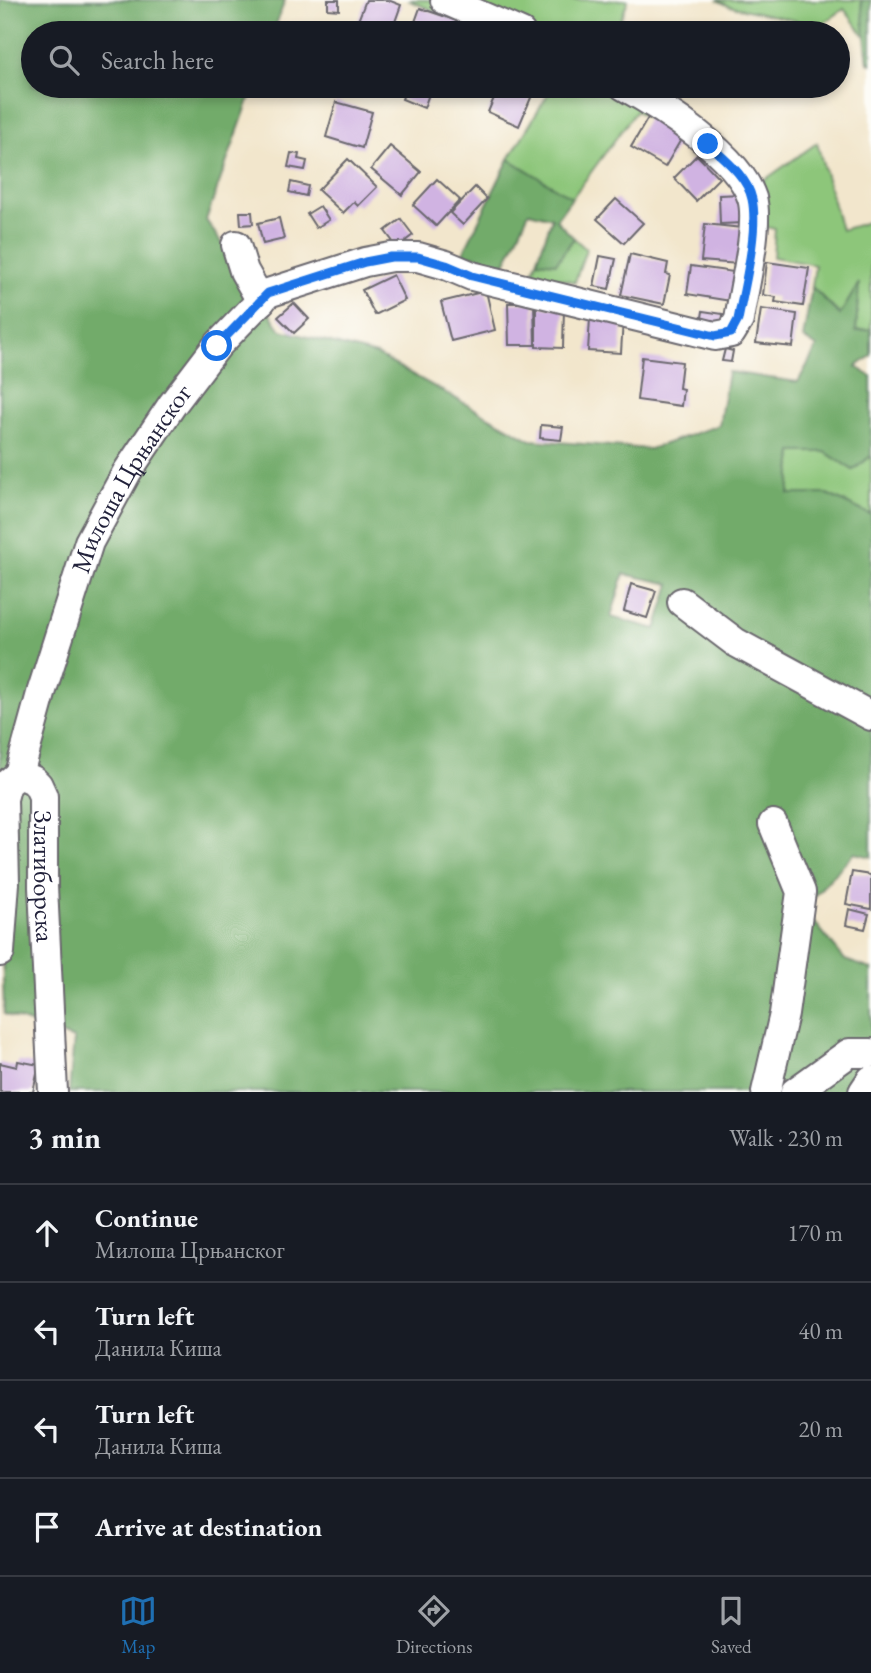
<!DOCTYPE html>
<meta charset="utf-8">
<style>
:root{--surface:#171b24;--page:#242831;--text:#f1f3f6;--muted:#9ea1a6;--line:#363941;--accent:#1f6fb2}
body{margin:0;font-family:"EB Garamond",serif;background:var(--page);color:var(--text)}
.stop{position:absolute;width:21px;height:21px;margin:-16px;border:5px solid #1a73e8;border-radius:50%;background:#fff}
.stop.end{background:#1a73e8;border-color:#fff;box-shadow:0 2px 7px #0008}
.list{margin:0;padding:0;list-style:none}
h2{display:flex;justify-content:space-between;align-items:center;height:91px;margin:0;padding:0 28px;font-size:30px}
h2 small{font-size:23px;font-weight:400;color:var(--muted)}
.list li{display:grid;grid-template-columns:46px 1fr auto;gap:21px;align-items:center;box-sizing:border-box;height:98px;padding:0 28px;border-top:2px solid var(--line)}
.list b{display:block;font-size:26px;white-space:nowrap}
.list p{margin:0;font-size:23px;white-space:nowrap;color:var(--muted)}
.list em{font-size:23px;font-style:normal;color:var(--muted)}
.icon{flex:none;width:38px;height:38px;fill:none;stroke:currentColor;stroke-width:2;stroke-linecap:round;stroke-linejoin:round}
.map{position:relative;flex:none;width:871px;height:1092px;overflow:hidden}
.search{position:absolute;background:var(--surface);box-shadow:0 4px 10px #0003;left:21px;right:21px;top:21px;height:77px;display:flex;align-items:center;gap:18px;box-sizing:border-box;padding:0 24px;border-radius:38px;color:var(--muted);font-size:26px}
.sheet{height:483px;background:var(--surface)}
nav{display:flex;justify-content:space-around;align-items:center;box-sizing:border-box;height:98px;border-top:2px solid var(--line);background:var(--surface);font-size:19px;color:var(--muted)}
nav a{display:grid;justify-items:center;gap:4px}
nav .on{color:var(--accent)}
.map>svg:first-child{display:block}
.green{fill:#8dc67a;stroke:#58745a;stroke-width:2}
.forest{fill:#72ab6a;stroke:#4a6652;stroke-width:2;fill-rule:evenodd}
.building{fill:#d0b3e2}
.lines{fill:none;stroke-linecap:round;stroke-linejoin:round}
.minor-casing{stroke:#6b676e;stroke-width:32}
.minor{stroke:#fff;stroke-width:28}
.route{stroke:#1a73e8;stroke-width:9}
.labels{text-anchor:middle;stroke-width:5;stroke-linejoin:round;paint-order:stroke}
.street-label{font-size:26px;fill:#22223b;stroke:#fdfcf7}
</style>
<div class="map">
<svg width="871" height="1092" viewBox="0 0 871 1092">
<rect width="100%" height="100%" fill="#fdfcf7"/>
<filter id="ink" filterUnits="userSpaceOnUse"><feTurbulence type="fractalNoise" baseFrequency=".0143" numOctaves="2"/><feDisplacementMap in="SourceGraphic" scale="14" xChannelSelector="R" yChannelSelector="G"/><feConvolveMatrix kernelMatrix="1 2 1 2 8 2 1 2 1" color-interpolation-filters="sRGB"/></filter>
<filter id="wash" filterUnits="userSpaceOnUse"><feTurbulence type="fractalNoise" baseFrequency=".00686" numOctaves="4" result="noise"/><feDisplacementMap in="SourceGraphic" scale="28" xChannelSelector="R" yChannelSelector="G"/><feGaussianBlur stdDeviation="1.57" result="paint"/><feColorMatrix in="noise" values="0 0 0 0 0 0 0 0 0 0 0 0 0 0 0 0 0 1.4 0 .05"/><feComposite in="paint" operator="in"/></filter>
<g filter="url(#wash)">
<rect width="100%" height="100%" fill="#f2e6cc"/>
<!-- green -->
<g class="green">
<path d="M408,0h220l-12,33h-129z"/>
<path d="M717,0h144l5,38 -22,-29 -24,17 -91,-20z"/>
<path d="M553,86h80l48,27 82,68 54,-38 24,87 30,-9v108l-15,2 2,-46 -18,30 -28,-28 3,-22 -42,-8 2,-28 -14,-3 2,-45 -127,-70 -64,87 -63,-39z"/>
<path d="M574,238l12,11 -11,33 -42,-10 4,-11 19,2z"/>
<path d="M793,452h32l28,18 18,-14v57l-2,1 -42,-20 -38,1z"/>
</g>
<!-- forest -->
<g class="forest">
<path d="M0,0h285l-12,33h-240v53h221l-48,134 75,110 96,25 154,85 119,9 69,-24 9,-53 70,10 19,-35 -14,-9 9,-51 28,28 19,-32 -3,48 15,-2v27l-15,11 15,9v80l-18,14 -28,-18h-32l-4,42h38l42,20 2,-1v344l-17,-4 -51,55 42,52 26,9v91l-22,32h-780l5,-53 -70,-25 -4,-154zM624,574l46,10 -14,45 -45,-12z"/>
<path d="M861,0h10v64l-3,-1z"/>
<path d="M509,159l63,39 -16,22 18,18 -18,25 -19,-2 15,-43 -23,-6 -24,52 -42,-11z"/>
</g>
<g id="blocks">
<!-- building -->
<g class="building">
<path d="M328,0h11v10l-11,-1z"/>
<path d="M366,0h22l13,5 -10,28h-15l-20,-7z"/>
<path d="M420,8l41,14 -3,11h-47z"/>
<path d="M306,86h31l-4,9z"/>
<path d="M407,86l22,8 -5,14 -22,-9z"/>
<path d="M499,86h18l16,7 -14,33 -31,-14z"/>
<path d="M336,102l36,10 -10,36 -36,-11z"/>
<path d="M649,116l34,20 -18,31 -34,-20z"/>
<path d="M390,146l31,26 -19,23 -31,-26z"/>
<path d="M291,153l8,1 -1,5 9,2 -2,9 -17,-3z"/>
<path d="M697,155l22,23 -23,23 -22,-23z"/>
<path d="M348,159l29,28 -19,19 -4,-4 -11,11 -25,-23z"/>
<path d="M437,179l23,21 -24,26 -23,-21z"/>
<path d="M291,182l17,4 -2,10 -17,-4z"/>
<path d="M475,187l12,12 -24,26 -13,-12z"/>
<path d="M742,194l2,29 -24,1 -1,-29z"/>
<path d="M616,199l27,24 -19,20 -27,-24z"/>
<path d="M320,206l9,14 -13,8 -9,-14z"/>
<path d="M240,212h12l1,12 -12,1z"/>
<path d="M279,218l5,21 -21,5 -5,-21z"/>
<path d="M401,219l12,16 -16,12 -12,-16z"/>
<path d="M705,224l37,4 -3,36 -38,-3z"/>
<path d="M630,254l38,9 -2,11 4,1 -6,29 -43,-9z"/>
<path d="M600,256l16,3 -7,30 -15,-3z"/>
<path d="M767,262l42,6 -6,38 -28,-4 1,-5 -13,-2z"/>
<path d="M691,266l50,7 -4,29 -50,-8z"/>
<path d="M393,275l12,25 -30,15 -13,-25z"/>
<path d="M486,291l9,39 -44,11 -10,-39z"/>
<path d="M294,303l15,16 -15,14 -16,-16z"/>
<path d="M508,303h26l1,42h-26z"/>
<path d="M536,307h28l-1,41 -27,-1z"/>
<path d="M761,309l36,5 -4,33 -37,-4z"/>
<path d="M703,311l20,3 -1,13 -21,-3z"/>
<path d="M590,318l33,1 -2,34 -33,-2z"/>
<path d="M725,349l8,2 -2,11 -9,-1z"/>
<path d="M642,357l40,5 -3,26 4,1 -2,17 -44,-6z"/>
<path d="M541,425l22,2 -2,13 -21,-2z"/>
<path d="M631,584l25,7 -9,27 -23,-7z"/>
<path d="M852,872l19,3v34l-25,-5z"/>
<path d="M849,909l20,5 -4,15 -19,-4z"/>
<path d="M18,1061l21,4 -6,27h-33v-29l17,4z"/>
</g>
</g>
</g>
<g filter="url(#ink)">
<use href="#blocks" fill-opacity="0" stroke="#6b676e" stroke-width="2"/>
<g class="lines">
<defs>
<g id="minor">
<path d="M445,0l76,33"/>
<path d="M236,245l8,26 17,30"/>
<path d="M682,602l53,40 136,74"/>
<path id="s1" d="M19,774l23,-84 47,-148 38,-70 45,-67 45,-59 51,-53 97,-31 26,-5h27l28,8 26,11 243,60 16,-3 8,-13c4,-29 21,-95 13,-122 -14,-43 -90,-91 -128,-112"/>
<path id="s2" d="M0,952l5,-69 -2,-84 4,-15 12,-10 14,6 5,5 5,11v91l10,205"/>
<path d="M766,1092l18,-78 17,-122 -28,-68"/>
<path d="M795,1092l54,-39h22"/>
<path d="M863,1092l8,-12"/>
</g>
</defs>
<!-- minor casing -->
<use href="#minor" class="minor-casing"/>
<!-- minor -->
<use href="#minor" class="minor"/>
</g>
</g>
<g class="lines" filter="url(#ink)">
<!-- route -->
<path class="route" d="M217,346l51,-53 97,-31 26,-5h27l28,8 26,11 243,60 16,-3 7,-13c6,-32 21,-90 14,-121 -5,-23 -28,-40 -44,-55"/>
</g>
<g class="labels">
<!-- street labels -->
<g class="street-label">
<text dy="9" stroke="none"><textPath href="#s1" startOffset="318">Милоша Црњанског</textPath></text>
<text dy="9" stroke="none"><textPath href="#s2" startOffset="299">Златиборска</textPath></text>
</g>
</g>
</svg>
<div class="stop" style="left:217px;top:346px"></div>
<div class="stop end" style="left:708px;top:144px"></div>
<div class="search"><svg class="icon" aria-label="search" viewBox="0 0 24 24"><circle cx="10" cy="10" r="6"/><path d="M15 15l6 6"/></svg>Search here</div>
</div>
<section class="sheet">
<h2>3 min<small>Walk · 230 m</small></h2>
<ul class="list">
<li><svg class="icon" aria-label="ahead" viewBox="0 0 24 24"><path d="M12 20V5M6 11l6-6 6 6"/></svg><div><b>Continue</b><p>Милоша Црњанског</p></div><em>170 m</em></li>
<li><svg class="icon" aria-label="left" viewBox="0 0 24 24"><path d="M17 20v-9H6M10 6l-5 5 5 5"/></svg><div><b>Turn left</b><p>Данила Киша</p></div><em>40 m</em></li>
<li><svg class="icon" aria-label="left" viewBox="0 0 24 24"><path d="M17 20v-9H6M10 6l-5 5 5 5"/></svg><div><b>Turn left</b><p>Данила Киша</p></div><em>20 m</em></li>
<li><svg class="icon" aria-label="arrive" viewBox="0 0 24 24"><path d="M6 21V4h12l-3 4 3 4H6"/></svg><div><b>Arrive at destination</b></div></li>
</ul>
</section>
<nav>
<a class="on"><svg class="icon" aria-label="map" viewBox="0 0 24 24"><path d="M3 6l6-2 6 2 6-2v14l-6 2-6-2-6 2zM9 4v14M15 6v14"/></svg>Map</a>
<a><svg class="icon" aria-label="directions" viewBox="0 0 24 24"><path d="M12 3l9 9-9 9-9-9zM9 14v-3h6M13 9l2 2-2 2"/></svg>Directions</a>
<a><svg class="icon" aria-label="saved" viewBox="0 0 24 24"><path d="M7 4h10v16l-5-4-5 4z"/></svg>Saved</a>
</nav>
